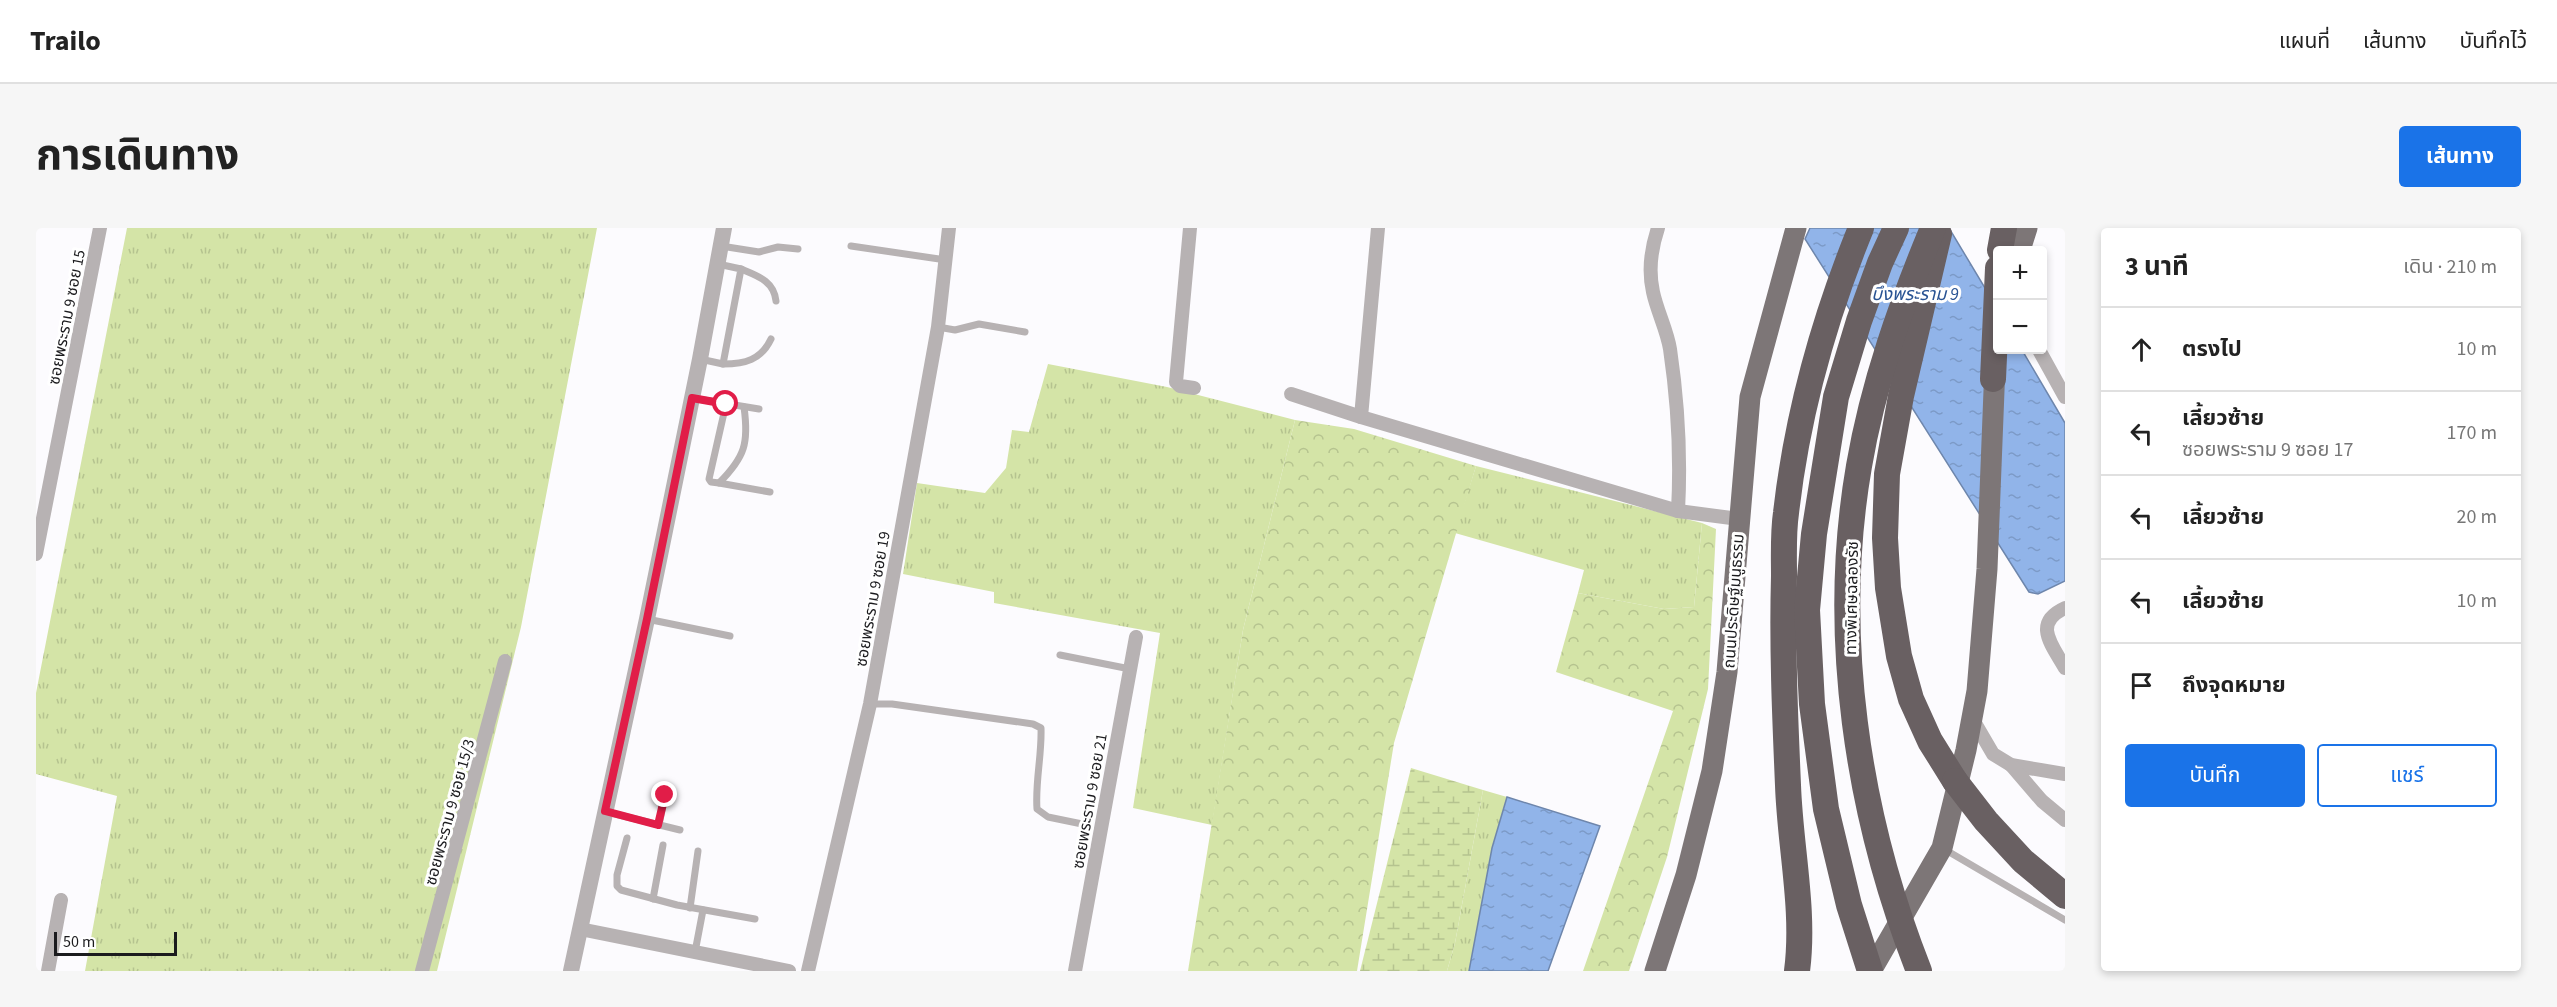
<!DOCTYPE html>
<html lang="th">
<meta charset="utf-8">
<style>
:root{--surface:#fff;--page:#f6f6f6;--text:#222;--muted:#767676;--line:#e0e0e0;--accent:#1a73e8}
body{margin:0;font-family:"Source Sans 3","Noto Sans Thai",sans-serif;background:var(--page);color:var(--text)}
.controls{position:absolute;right:18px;top:18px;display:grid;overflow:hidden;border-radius:6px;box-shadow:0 3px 9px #0003}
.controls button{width:54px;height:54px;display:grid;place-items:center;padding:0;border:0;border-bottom:2px solid var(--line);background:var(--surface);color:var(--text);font:30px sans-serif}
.scale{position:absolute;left:18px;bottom:15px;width:123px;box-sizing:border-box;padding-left:6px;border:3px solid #1b1b1e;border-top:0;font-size:16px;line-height:21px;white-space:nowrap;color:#1b1b1e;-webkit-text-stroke:4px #fff;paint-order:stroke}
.stop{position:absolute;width:18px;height:18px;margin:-14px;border:4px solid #e11d48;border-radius:50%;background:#fff}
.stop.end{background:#e11d48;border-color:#fff;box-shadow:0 2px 6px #0008}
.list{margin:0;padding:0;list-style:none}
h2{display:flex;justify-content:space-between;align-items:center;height:78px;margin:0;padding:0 24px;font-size:26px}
h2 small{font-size:20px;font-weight:400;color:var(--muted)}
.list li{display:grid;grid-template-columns:39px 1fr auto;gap:18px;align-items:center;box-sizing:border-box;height:84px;padding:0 24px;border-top:2px solid var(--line)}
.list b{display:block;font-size:22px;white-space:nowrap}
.list p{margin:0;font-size:20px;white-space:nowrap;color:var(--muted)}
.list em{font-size:20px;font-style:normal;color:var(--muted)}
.actions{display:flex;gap:12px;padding:18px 24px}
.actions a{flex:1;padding:14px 0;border:2px solid var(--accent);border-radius:6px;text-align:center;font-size:21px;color:var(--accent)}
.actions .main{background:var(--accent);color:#fff}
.icon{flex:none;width:33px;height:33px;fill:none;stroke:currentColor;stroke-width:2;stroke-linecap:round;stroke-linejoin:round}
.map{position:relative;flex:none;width:2029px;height:743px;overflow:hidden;border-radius:6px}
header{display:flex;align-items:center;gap:36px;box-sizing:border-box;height:84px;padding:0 30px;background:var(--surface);border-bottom:2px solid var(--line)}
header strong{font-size:28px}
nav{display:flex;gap:33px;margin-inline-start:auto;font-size:21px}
.intro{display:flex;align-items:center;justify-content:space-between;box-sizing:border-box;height:144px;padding:0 36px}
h1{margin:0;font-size:42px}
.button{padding:15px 27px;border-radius:6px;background:var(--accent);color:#fff;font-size:21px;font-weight:700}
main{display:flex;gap:36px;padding:0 36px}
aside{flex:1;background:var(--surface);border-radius:6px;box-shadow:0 3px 9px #0003}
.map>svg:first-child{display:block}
.grass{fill:url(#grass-tufts)}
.forest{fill:url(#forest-crowns)}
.wetland{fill:url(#wetland-marsh)}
.water{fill:url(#water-ripples);stroke:#6e86ac;stroke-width:1.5}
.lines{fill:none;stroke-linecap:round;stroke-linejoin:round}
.service{stroke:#b7b2b3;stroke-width:7}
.minor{stroke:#b7b2b3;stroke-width:14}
.tertiary{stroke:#b7b2b3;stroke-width:16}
.primary{stroke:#7d7677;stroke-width:21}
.motorway{stroke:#696062;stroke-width:26}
.motorway-bridge{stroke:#696062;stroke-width:26}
.route{stroke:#e11d48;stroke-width:8}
.labels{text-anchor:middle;stroke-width:6;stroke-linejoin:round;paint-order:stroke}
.street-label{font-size:16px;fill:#1b1b1e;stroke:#fff}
.water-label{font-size:18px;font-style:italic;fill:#295393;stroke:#fff}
</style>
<header>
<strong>Trailo</strong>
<nav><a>แผนที่</a><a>เส้นทาง</a><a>บันทึกไว้</a></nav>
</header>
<div class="intro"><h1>การเดินทาง</h1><a class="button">เส้นทาง</a></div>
<main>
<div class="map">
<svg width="2029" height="743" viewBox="0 0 2029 743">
<defs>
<pattern id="grass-tufts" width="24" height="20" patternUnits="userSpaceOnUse" patternTransform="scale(1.5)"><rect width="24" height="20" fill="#d4e4a7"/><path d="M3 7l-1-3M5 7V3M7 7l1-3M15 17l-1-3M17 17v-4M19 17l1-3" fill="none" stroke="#b5c38f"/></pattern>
<pattern id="forest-crowns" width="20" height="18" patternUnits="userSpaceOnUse" patternTransform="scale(1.5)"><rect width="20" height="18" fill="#d4e4a7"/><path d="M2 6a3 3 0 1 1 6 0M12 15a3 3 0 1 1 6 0" fill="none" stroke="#b5c38f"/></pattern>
<pattern id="wetland-marsh" width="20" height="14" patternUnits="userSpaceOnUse" patternTransform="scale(1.5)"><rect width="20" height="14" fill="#d4e4a7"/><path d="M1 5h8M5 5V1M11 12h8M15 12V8" fill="none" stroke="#b5c38f"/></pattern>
<pattern id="water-ripples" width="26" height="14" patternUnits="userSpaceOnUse" patternTransform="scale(1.5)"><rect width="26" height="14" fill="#91b4e9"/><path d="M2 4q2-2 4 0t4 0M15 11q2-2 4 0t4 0" fill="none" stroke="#7c9ac7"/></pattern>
</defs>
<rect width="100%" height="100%" fill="#fcfbfe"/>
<!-- grass -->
<g class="grass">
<path d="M91,0h470l-76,399 -84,344h-352l32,-175 -81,-22v-81z"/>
<path d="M1012,136l119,23 128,33 -52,210 -31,195 -79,-17 27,-175 -166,-30v-11l-91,-18 14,-91 68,10 21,-25 6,-38 17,2z"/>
<path d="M1440,238l226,57 -8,84 -30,2 -86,-16 6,-23 -129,-37z"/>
<path d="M1447,562l24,7 -15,51 -23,123h-22l8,-28z"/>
</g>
<!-- forest -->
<g class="forest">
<path d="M1259,192l59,9 122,37 -82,277 -37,228h-169l55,-341z"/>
<path d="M1666,295l14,6 -8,160 -41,168 -38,114h-46l90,-260 -117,-39 22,-79 86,16 30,-2z"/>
</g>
<!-- wetland -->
<path class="wetland" d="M1375,540l72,22 -28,153 -8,28h-87z"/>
<!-- water -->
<g class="water">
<path d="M1774,0h139l48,80 1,42h24l43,73v158l-27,13 -9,-2 -224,-353z"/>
<path d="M1471,569l93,29 -52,145h-79l23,-123z"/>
</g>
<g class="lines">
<!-- service -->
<g class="service">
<path d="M685,18l38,6 19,-5 20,2"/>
<path d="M815,18l95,14"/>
<path d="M705,41c17,7 33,12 35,32"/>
<path d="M902,99l17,3 24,-6 46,8"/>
<path d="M664,131l23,5 18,-95 -23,-5"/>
<path d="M687,136c22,0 38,-4 48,-25"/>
<path d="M656,170l67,11"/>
<path d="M690,176l-17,75 2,3 8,1c26,-26 30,-40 25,-76"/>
<path d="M683,255l51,9"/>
<path d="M611,391l83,17"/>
<path d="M1024,427l70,14"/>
<path d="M834,476h22l141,20 8,4c1,27 -6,54 -4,81l11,8 39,8"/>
<path d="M571,584l73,18"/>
<path d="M623,597l6,-30"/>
<path d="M591,610l-10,37v11l4,4 56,15 78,14"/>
<path d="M1908,621l121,71"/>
<path d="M617,671l10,-54"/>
<path d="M654,680l8,-57"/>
<path d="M659,724l8,-42"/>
</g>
<!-- minor -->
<g class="minor">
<path d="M1154,0l-14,154 4,4 14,2"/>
<path d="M1342,0l-17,189 317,94 61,8"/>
<path d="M1622,0c-7,21 -10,42 -5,64 4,19 14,38 17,57 8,54 11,107 8,162"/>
<path d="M2003,122l26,47"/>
<path d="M1255,166l70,23"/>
<path d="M0,326l64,-326"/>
<path d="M2029,380c-33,15 -13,37 0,60"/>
<path d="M1936,490l21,36 18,11 54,9"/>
<path d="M1975,537l31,36 23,19"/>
<path d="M544,701l209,42"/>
<path d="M12,743l13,-71"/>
<path d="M386,743l83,-310"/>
<path d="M772,743l62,-267 68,-377 11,-99"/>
<path d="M1039,743l61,-334"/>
</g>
<!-- tertiary -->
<path class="tertiary" d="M535,743l76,-352 53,-260 24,-131"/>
<!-- primary -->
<g class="primary">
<path d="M1984,22l7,-22"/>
<path d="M1619,743l31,-96 26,-104 15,-99 23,-275 46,-169"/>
<path d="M1835,743l71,-123 24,-98 11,-59 10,-122 8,-204"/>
</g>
<!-- motorway -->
<g class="motorway">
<path d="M1903,6l-38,162 -14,78 -2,64 3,50 11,68 12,43 19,42 25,40"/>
<path d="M1964,22l4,-22"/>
<path d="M1957,151l5,-111"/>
<path d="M1761,743c8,-61 -7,-124 -9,-186 -3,-69 -6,-139 -4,-209 0,-21 -1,-43 2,-63 11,-98 38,-194 75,-285"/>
<path d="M1834,743l-21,-66 -23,-96 -14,-105 -5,-94 7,-76 22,-137 23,-76 21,-58 16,-35"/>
</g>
<!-- motorway-bridge -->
<g class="motorway-bridge">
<path d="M1919,553l31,40 37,40 42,35"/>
<path d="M1883,743c-62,-157 -89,-337 -60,-505 14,-82 42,-161 74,-238"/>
</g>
</g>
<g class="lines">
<!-- route -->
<path class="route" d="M629,567l-7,30 -53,-14 42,-192 45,-221 34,6"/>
</g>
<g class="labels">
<!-- street labels -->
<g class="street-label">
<text transform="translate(30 89) rotate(-79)" y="6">ซอยพระราม 9 ซอย 15</text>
<text transform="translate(1815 370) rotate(-89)" y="6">ทางพิเศษฉลองรัช</text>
<text transform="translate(836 371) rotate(-80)" y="6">ซอยพระราม 9 ซอย 19</text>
<text transform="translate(1697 373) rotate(-86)" y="6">ถนนประดิษฐ์มนูธรรม</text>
<text transform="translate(1053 573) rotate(-80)" y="6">ซอยพระราม 9 ซอย 21</text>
<text transform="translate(413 584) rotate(-75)" y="6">ซอยพระราม 9 ซอย 15/3</text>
</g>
<!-- water labels -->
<g class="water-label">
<text x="1879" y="72">บึงพระราม 9</text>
</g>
</g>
</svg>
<div class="controls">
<button>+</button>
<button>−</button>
</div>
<div class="scale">50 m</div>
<div class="stop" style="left:690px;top:176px"></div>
<div class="stop end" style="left:629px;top:567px"></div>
</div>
<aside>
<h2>3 นาที<small>เดิน · 210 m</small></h2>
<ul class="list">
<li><svg class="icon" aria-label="ahead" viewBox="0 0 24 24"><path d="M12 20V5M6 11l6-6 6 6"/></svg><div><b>ตรงไป</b></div><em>10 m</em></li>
<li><svg class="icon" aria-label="left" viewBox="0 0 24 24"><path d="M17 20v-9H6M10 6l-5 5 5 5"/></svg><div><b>เลี้ยวซ้าย</b><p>ซอยพระราม 9 ซอย 17</p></div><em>170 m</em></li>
<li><svg class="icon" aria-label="left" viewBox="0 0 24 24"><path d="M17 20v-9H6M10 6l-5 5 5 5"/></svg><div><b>เลี้ยวซ้าย</b></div><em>20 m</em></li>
<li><svg class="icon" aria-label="left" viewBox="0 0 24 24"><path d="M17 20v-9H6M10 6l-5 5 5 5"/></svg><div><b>เลี้ยวซ้าย</b></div><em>10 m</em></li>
<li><svg class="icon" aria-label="arrive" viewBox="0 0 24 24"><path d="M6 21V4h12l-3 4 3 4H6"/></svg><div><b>ถึงจุดหมาย</b></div></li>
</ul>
<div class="actions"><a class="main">บันทึก</a><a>แชร์</a></div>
</aside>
</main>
